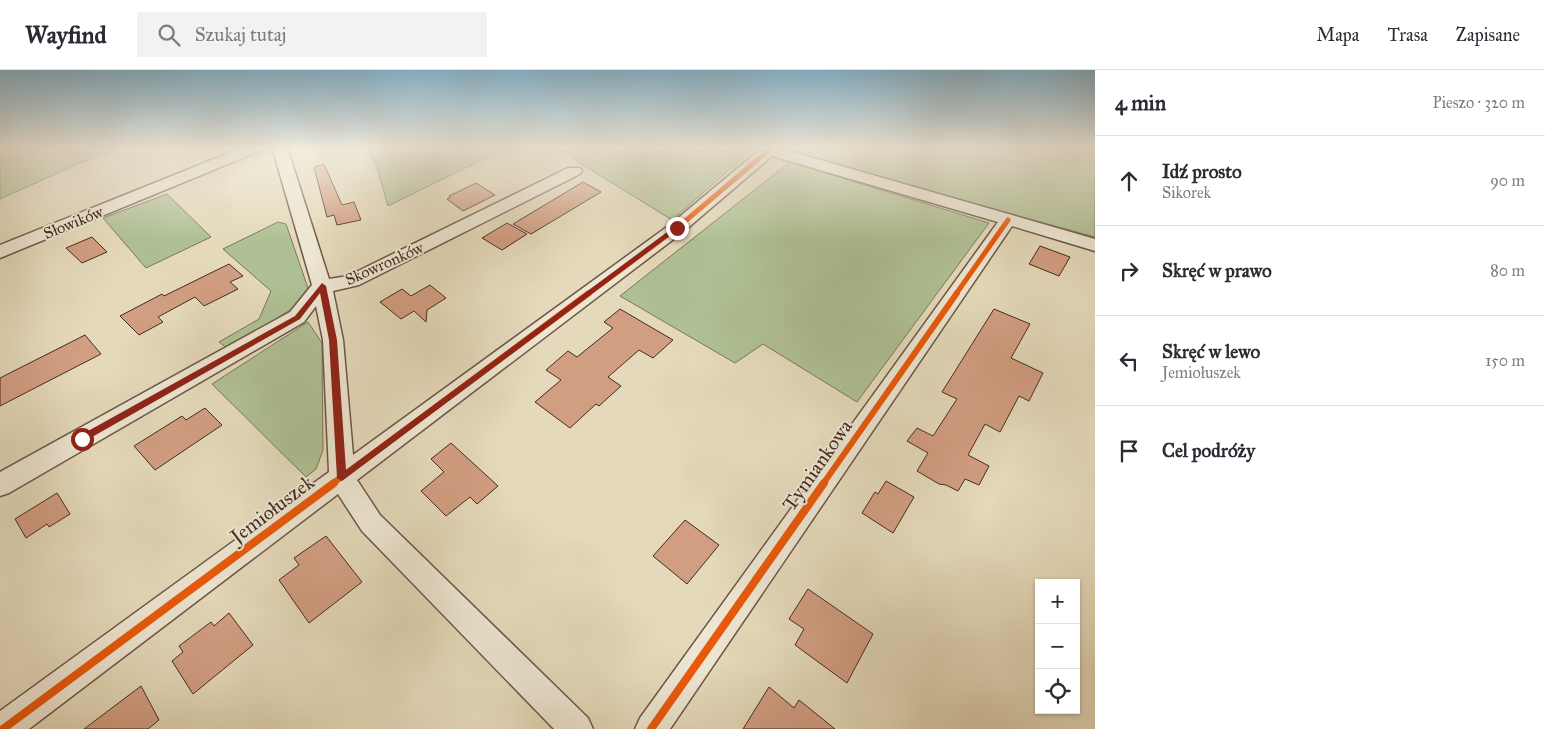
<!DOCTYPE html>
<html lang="pl">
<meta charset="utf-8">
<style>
:root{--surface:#fff;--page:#f2f2f3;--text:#2b2b33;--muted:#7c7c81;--line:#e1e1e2}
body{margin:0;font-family:"IM FELL Great Primer",serif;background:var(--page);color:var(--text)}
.controls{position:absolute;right:15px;bottom:15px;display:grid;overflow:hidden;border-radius:0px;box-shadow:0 1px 4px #0004}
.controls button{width:45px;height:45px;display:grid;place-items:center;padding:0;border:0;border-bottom:1px solid var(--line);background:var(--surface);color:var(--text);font:25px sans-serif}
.stop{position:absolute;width:15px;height:15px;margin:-11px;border:4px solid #8f2418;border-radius:50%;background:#fff}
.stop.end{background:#8f2418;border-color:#fff;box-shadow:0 1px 5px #0008}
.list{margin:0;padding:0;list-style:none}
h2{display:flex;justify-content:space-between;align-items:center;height:65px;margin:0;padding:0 20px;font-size:21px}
h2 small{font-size:16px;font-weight:400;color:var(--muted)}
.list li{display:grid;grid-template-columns:32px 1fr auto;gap:15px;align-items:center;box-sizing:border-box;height:90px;padding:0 20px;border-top:1px solid var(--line)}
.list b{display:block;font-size:19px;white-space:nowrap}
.list p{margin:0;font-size:16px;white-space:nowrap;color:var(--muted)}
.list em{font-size:16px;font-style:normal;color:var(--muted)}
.icon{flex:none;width:28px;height:28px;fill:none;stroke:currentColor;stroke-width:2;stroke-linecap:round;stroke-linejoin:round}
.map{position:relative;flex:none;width:1095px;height:659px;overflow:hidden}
header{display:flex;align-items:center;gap:30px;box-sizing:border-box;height:70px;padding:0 25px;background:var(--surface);border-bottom:1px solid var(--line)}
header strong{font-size:24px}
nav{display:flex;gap:28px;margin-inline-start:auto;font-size:18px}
.search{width:350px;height:45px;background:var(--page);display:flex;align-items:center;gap:12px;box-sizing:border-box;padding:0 18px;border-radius:0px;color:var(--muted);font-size:19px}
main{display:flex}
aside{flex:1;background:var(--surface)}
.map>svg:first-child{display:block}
.green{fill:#afc094;stroke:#7a765a}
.building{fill:#d29e82;stroke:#452b21}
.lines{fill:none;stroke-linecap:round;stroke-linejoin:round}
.street-casing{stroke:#6d5647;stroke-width:3}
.street{fill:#ede6d2;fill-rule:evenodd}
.cycleway-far2-casing{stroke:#ede6d2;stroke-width:8}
.cycleway-far1-casing{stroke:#ede6d2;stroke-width:9}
.cycleway-casing{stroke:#ede6d2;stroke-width:11}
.cycleway-far2{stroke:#e8590c;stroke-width:5}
.cycleway-far1{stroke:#e8590c;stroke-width:6}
.cycleway{stroke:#e8590c;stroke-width:8}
.route{fill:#8f2418}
.labels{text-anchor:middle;stroke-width:4;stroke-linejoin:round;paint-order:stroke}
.far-street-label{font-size:16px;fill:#452b21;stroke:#ede6d2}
.street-label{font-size:20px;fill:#452b21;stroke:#ede6d2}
</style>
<header>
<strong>Wayfind</strong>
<div class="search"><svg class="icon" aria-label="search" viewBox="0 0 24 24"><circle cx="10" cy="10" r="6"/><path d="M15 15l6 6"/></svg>Szukaj tutaj</div>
<nav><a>Mapa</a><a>Trasa</a><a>Zapisane</a></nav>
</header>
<main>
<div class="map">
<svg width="1095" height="659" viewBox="0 0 1095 659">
<rect width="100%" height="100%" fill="#e4d9ba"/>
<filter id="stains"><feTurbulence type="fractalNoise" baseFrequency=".004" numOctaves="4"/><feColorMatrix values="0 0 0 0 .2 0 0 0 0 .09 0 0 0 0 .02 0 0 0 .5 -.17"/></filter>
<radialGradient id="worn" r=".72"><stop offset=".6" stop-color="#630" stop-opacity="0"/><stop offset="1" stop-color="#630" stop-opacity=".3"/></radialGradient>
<!-- green -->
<g class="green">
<path d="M0,77h122l-42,16 -80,36z"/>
<path d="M367,77h141l-120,59 -11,-39z"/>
<path d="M554,77h199v2l-81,71z"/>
<path d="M784,77h311v90l-302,-83z"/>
<path d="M790,92l199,61 -132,179 -94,-58 -28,19 -115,-67z"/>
<path d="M167,124l44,43 -65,31 -43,-50z"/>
<path d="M278,152l8,2 22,64 -13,19 -67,42 -9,-7 40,-23 12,-28 -48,-42z"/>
<path d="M308,252l14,21 1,107 -7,19 -10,8 -94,-93z"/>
</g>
<!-- building -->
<g class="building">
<path d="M324,94l18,41 12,-3 7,18 -24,5 -3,-10 -7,2 -13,-50z"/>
<path d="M583,112l18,10 -70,42 -18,-10z"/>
<path d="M476,113l19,12 -32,16 -16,-12 3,-1 -1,-2z"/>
<path d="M507,153l20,11 -25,16 -20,-12z"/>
<path d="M92,167l15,15 -25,11 -16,-15z"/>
<path d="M1040,176l30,11 -11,19 -30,-12z"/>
<path d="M229,194l14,12 -13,6 8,7 -34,17 -9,-9 -37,20 5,5 -24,13 -19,-19 42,-22 2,2z"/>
<path d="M430,215l16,13 -19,12 -1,12 -12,-11 -13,8 -21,-17 22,-13 9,7z"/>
<path d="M620,239l53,31 -20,18 -14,-8 -31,27 13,9 -22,20 -3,-2 -26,24 -35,-26 26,-22 -15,-10 22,-19 9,6 36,-29 -9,-6z"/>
<path d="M994,239l36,15 -19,34 32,15 -14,28 -10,-5 -19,36 -15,-8 -17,31 21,11 -10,19 -14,-6 -7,12 -12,-6 -7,-1 -22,-13 11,-18 -21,-12 10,-13 16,8 24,-37 -15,-7z"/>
<path d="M85,265l16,19 -101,52v-28z"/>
<path d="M205,338l17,17 -67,45 -21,-24 48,-30 4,4z"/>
<path d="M451,373l47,43 -21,18 -7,-7 -24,19 -25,-25 23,-19 -13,-13z"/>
<path d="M886,411l28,16 -21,36 -31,-20 13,-21 3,2z"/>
<path d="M57,423l13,21 -21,13 -2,-3 -21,14 -11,-19z"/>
<path d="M685,450l34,25 -32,39 -34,-28z"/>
<path d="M326,466l36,46 -53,41 -30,-43 20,-15 -5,-7z"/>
<path d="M808,519l65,45 -26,49 -52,-38 9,-16 -15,-10z"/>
<path d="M229,543l24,32 -60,49 -21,-33 11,-9 -4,-6 32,-24 3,4z"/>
<path d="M141,616l18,34 -11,9h-64z"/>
<path d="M769,617l25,21 5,-8 36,29h-92z"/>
</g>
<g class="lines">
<defs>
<g id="street">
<path d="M244,77h20l-2,3 -262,108v-13z"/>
<path d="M272,77h15l42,132 19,-3 220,-108h12l2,3 -2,3 -221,111 -26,6 10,49 10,115 318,-231 92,-77h12l320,92v12l-83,-25 -342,503h-35l5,-11 358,-496 -226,-66 -89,76 -326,248 23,35 208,203 5,11h-39l-192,-198 -24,-37 -309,235h-29v-18l329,-239 -6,-132 -7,-34 -12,16 -295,171 -9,3v-24l290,-160 22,-27z"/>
</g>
</defs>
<!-- street casing -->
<use href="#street" class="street-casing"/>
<!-- street -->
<use href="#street" class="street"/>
<defs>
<g id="cycleway-far2">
<path d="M588,224l89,-66 92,-78v-3"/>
<path d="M956,224l52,-74"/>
</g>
<g id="cycleway-far1">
<path d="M332,414l257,-191"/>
<path d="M823,414l134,-191"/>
</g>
<g id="cycleway">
<path d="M3,659l331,-246"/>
<path d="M651,659l173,-246"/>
</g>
</defs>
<!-- cycleway-far2 casing -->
<use href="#cycleway-far2" class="cycleway-far2-casing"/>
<!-- cycleway-far1 casing -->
<use href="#cycleway-far1" class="cycleway-far1-casing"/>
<!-- cycleway casing -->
<use href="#cycleway" class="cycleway-casing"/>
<!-- cycleway-far2 -->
<use href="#cycleway-far2" class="cycleway-far2"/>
<!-- cycleway-far1 -->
<use href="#cycleway-far1" class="cycleway-far1"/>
<!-- cycleway -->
<use href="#cycleway" class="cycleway"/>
</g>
<!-- sky -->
<linearGradient id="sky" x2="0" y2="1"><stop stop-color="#87b6d0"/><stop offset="0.46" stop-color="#f3eee0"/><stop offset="1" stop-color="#f3eee0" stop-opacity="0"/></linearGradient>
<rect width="1095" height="169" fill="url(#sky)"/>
<!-- route -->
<path class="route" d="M674,157l6,1 -338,253 -5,-3 -8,-138 -9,-47 -20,26 -215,122h-6l-1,-2 1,-3 216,-120 27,-33 4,3 11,54 9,130z"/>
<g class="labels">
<!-- far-street labels -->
<g class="far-street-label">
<text transform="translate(73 152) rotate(-22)" y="6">Słowików</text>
<text transform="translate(384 193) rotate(-24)" y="6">Skowronków</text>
</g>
<!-- street labels -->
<g class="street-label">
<text transform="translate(817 395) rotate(-55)" y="7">Tymiankowa</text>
<text transform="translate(272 439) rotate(-37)" y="7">Jemiołuszek</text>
</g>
</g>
<rect width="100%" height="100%" filter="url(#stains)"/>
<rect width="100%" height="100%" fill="url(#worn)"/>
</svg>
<div class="controls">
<button>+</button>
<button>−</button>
<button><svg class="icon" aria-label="locate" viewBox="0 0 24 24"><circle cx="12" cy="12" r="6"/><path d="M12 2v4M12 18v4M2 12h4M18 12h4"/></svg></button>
</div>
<div class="stop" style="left:82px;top:369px"></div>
<div class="stop end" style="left:677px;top:158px"></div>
</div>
<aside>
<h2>4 min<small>Pieszo · 320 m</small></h2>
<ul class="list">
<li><svg class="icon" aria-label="ahead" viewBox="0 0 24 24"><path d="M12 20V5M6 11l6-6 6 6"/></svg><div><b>Idź prosto</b><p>Sikorek</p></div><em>90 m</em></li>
<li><svg class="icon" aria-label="right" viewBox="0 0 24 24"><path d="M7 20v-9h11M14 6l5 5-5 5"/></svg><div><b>Skręć w prawo</b></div><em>80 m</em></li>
<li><svg class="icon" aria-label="left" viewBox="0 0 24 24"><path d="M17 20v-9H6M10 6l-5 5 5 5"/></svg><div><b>Skręć w lewo</b><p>Jemiołuszek</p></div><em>150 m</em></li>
<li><svg class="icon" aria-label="arrive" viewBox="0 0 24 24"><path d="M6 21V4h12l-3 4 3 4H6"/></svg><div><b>Cel podróży</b></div></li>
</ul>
</aside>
</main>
